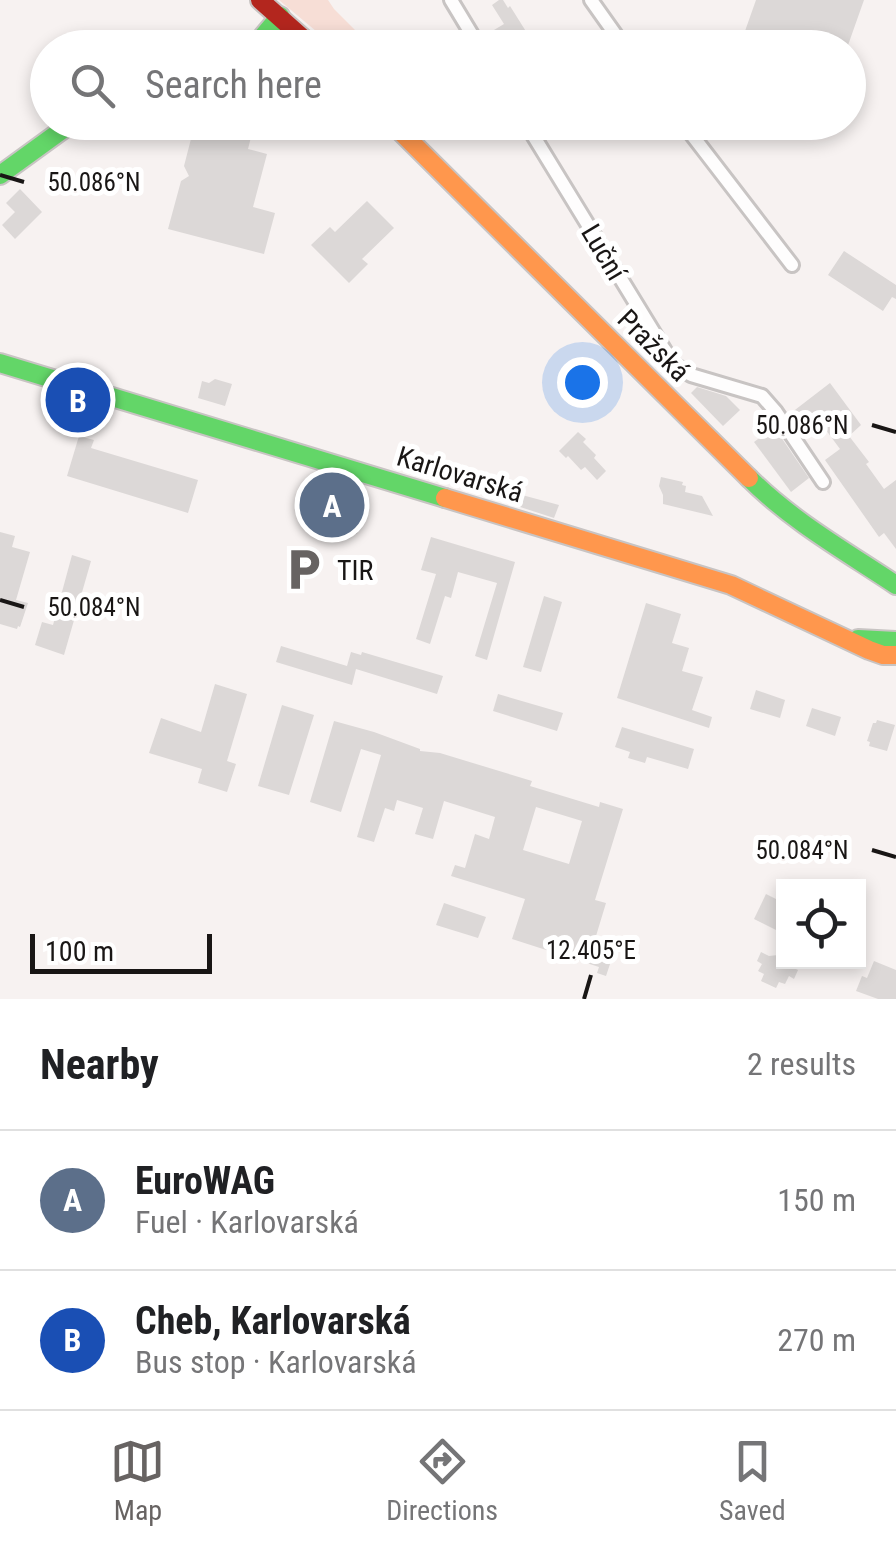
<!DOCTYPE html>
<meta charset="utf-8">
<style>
:root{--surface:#fff;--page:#f6f6f6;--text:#202124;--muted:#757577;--line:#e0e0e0;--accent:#676362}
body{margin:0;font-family:"Roboto Condensed",sans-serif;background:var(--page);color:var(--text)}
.controls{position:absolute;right:30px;bottom:30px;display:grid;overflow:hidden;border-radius:0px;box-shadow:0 5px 15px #0003}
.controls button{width:90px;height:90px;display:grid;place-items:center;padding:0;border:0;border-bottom:2px solid var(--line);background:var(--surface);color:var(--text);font:50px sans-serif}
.scale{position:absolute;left:30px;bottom:25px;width:182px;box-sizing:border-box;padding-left:10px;border:5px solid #191615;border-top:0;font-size:28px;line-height:35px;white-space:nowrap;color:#191615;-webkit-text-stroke:8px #fff;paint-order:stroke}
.you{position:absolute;left:582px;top:382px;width:35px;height:35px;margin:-25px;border:8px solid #fff;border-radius:50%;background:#1a73e8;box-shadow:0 0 0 15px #1a73e833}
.badge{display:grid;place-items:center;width:65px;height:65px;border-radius:50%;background:var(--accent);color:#fff;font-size:32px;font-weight:700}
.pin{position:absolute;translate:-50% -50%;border:5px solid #fff;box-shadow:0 2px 10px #0006}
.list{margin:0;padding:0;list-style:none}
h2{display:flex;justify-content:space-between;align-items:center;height:130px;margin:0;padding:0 40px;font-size:42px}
h2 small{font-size:32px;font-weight:400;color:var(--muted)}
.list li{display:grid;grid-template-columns:65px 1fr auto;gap:30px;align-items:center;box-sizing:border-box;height:140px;padding:0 40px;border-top:2px solid var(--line)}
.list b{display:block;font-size:38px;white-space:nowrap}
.list p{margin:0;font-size:32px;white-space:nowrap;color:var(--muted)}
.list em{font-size:32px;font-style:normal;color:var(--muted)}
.icon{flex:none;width:55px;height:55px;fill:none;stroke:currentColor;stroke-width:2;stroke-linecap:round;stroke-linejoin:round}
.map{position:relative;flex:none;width:896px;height:999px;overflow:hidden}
.search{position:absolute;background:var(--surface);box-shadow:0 5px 15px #0003;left:30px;right:30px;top:30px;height:110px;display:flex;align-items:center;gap:25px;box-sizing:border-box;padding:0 35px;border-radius:55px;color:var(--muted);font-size:38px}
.sheet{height:410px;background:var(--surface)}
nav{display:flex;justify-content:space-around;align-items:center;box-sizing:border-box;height:140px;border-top:2px solid var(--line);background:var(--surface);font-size:28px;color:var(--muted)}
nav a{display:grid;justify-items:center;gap:5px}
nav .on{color:var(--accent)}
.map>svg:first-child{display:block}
.green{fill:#f7ded6}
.building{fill:#dcd8d7;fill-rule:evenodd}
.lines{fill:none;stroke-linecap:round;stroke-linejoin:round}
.street-casing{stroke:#c8c4c3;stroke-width:18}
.fast-casing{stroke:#c8c4c3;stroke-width:22}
.slow-casing{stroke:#c8c4c3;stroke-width:22}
.jam-casing{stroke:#c8c4c3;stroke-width:22}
.street{stroke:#fefdfd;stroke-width:12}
.fast{stroke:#63d668;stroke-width:18}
.slow{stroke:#ff974d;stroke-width:18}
.jam{stroke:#b3261e;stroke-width:18}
.ticks{fill:none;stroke:#191615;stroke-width:4}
.labels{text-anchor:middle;stroke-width:10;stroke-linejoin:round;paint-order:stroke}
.street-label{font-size:28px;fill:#191615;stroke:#fff}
.poi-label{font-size:28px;fill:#191615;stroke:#fff;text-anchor:start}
.ticks-label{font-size:25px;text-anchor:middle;fill:#191615;stroke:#fff;stroke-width:10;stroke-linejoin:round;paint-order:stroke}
</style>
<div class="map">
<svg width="896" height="999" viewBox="0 0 896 999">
<rect width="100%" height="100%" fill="#f7f2f1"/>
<!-- green -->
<path class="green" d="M279,0h49l6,9 38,38h-37z"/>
<!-- building -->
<g class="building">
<path d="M499,0h4l5,8 2,-2 17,27 -22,15h-15l-6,-12 20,-12 -12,-19z"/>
<path d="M756,0h108l-17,48h-108z"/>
<path d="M228,127l11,3v4l12,3 -3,12 19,5 -14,53 22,6 -11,41 -96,-25 13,-48 8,-5 -5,-10 8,-31 19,4 3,-11 12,3z"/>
<path d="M20,189l22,23 -27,27 -13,-14 13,-13 -9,-9z"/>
<path d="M367,201l27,27 -32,31 6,5 -19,19 -38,-38 19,-18 5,5z"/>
<path d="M844,251l52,34v14l-4,-2 -9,14 -55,-36z"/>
<path d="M578,364l16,16 -18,18 -16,-15z"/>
<path d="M215,379l17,5 -7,22 -27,-8 4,-17 7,2z"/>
<path d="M830,383l31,42 -12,11 20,26 -3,2 18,25 12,-9v69l-12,-16 -5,4 -54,-77 15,-11 -17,-23 -15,11 -17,-24z"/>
<path d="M697,387l29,9 14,14 -17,16 -32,-33z"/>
<path d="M774,427l35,51 -18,14 -37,-50z"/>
<path d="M578,432l8,7 -3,3 13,13 -2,3 12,13 -9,9 -12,-13 -4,3 -13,-14 -2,2 -7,-7z"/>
<path d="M79,436l15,4 -3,8 107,32 -10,33 -121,-37z"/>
<path d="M661,477l22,5 -1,3 4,1 -1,6 17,4 11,20 -50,-12v-9l-4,-9z"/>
<path d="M317,483l37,11 -7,24 14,4 -4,12 -28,-8 4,-15 -22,-7z"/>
<path d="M511,492l48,13 -5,13 -46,-15z"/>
<path d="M0,532l15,4 -3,11 18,5 -14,48 12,3 -8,24 -2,-1 -1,3 -17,-5z"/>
<path d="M431,537l84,25 -28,98 -12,-4 22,-73 -39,-11 -7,26 -6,-2 -15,48 -14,-5 20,-65 -15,-4z"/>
<path d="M72,555l19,6 -27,94 -29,-10 7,-23 11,3z"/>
<path d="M544,596l18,6 -21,70 -18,-5z"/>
<path d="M646,603l35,11 -9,29 17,5 -7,23 21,6 -11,33 20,7 -3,11 -92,-30z"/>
<path d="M281,646l66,20 4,-14 10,3 1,-3 81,24 -6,18 -81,-25 -4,16 -76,-23z"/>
<path d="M215,684l32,10 -20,67 9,3 -9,28 -29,-9 4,-14 -53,-16 12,-35 40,14z"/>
<path d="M756,690l29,10 -5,18 -30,-9z"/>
<path d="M498,694l65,19 -6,18 -64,-20z"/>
<path d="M282,705l32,10 -25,80 -31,-9z"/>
<path d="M812,708l29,9 -6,19 -29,-10z"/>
<path d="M877,720l18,5 -8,26 -18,-5 1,-4 -3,-1 6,-18h3z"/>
<path d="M334,721l40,11 46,17v2l20,2 92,28 -2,5 69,21 1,-5 23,7 -28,91 11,3 -10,33 21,7 -11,33 -9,-3 2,-6 -87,-28 13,-40 -74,-23 4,-11 10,3 10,-34 14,5 6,-22 -51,-16 -11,38 -18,-5 8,-26 -26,-8 -3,11 -9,-3 -11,34 -17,-5 24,-82 -20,-6 -20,63 -31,-10zM536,807l46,14 -13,43 -46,-14z"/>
<path d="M622,727l72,22 -6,20 -41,-12 -2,6 -17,-5 2,-6 -15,-5z"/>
<path d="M766,894l18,9v31l-30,-15z"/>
<path d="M444,903l42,14 -8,21 -42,-13z"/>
<path d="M761,952l8,4 9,-1 6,2v5h4l2,4 8,4 -4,9 -5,-3 -4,8 -6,-2 -3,6 -15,-7 3,-7 -6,-3 4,-7 -5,-3z"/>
<path d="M874,961l22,9v29h-18l-22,-8 6,-15 5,2z"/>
</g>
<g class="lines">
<defs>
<g id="street">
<path d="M451,0l29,48"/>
<path d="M591,0l34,48"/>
<path d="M525,122l148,242 18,11 71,21 14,16 47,70"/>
<path d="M682,122l110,143"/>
</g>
<g id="fast">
<path d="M241,48l18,-7 21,-25"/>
<path d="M0,175l73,-53"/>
<path d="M0,363l445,135"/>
<path d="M749,478c43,43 96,73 147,107"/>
<path d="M858,639l38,2"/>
</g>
<g id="slow">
<path d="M391,122l358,356"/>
<path d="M445,498l286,87 138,65 14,5h13"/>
</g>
<path id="jam" d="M260,0l54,48"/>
</defs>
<!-- street casing -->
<use href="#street" class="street-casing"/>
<!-- fast casing -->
<use href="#fast" class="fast-casing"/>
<!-- slow casing -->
<use href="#slow" class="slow-casing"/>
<!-- jam casing -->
<use href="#jam" class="jam-casing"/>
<!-- street -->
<use href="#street" class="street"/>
<!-- fast -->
<use href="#fast" class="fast"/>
<!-- slow -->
<use href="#slow" class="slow"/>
<!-- jam -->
<use href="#jam" class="jam"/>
</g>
<!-- ticks -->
<path class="ticks" d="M0,175l24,7M872,425l24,7M0,600l24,7M872,850l24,7M584,999l7,-24"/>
<!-- icons -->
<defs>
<symbol id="parking-bare" viewBox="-9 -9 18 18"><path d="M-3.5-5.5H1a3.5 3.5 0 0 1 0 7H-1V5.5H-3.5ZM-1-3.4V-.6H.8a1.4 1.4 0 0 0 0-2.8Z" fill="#676362" stroke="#fff" stroke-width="2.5" paint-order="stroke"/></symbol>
</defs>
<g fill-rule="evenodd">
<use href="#parking-bare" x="272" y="538" width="63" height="63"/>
</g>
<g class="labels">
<!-- street labels -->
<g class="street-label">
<text transform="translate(604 252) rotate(59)" y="10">Luční</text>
<text transform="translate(654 345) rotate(45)" y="10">Pražská</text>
<text transform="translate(460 474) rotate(17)" y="10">Karlovarská</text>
</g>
<!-- poi labels -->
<g class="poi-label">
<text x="337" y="580">TIR</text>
</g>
</g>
<g class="ticks-label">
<text x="94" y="191">50.086°N</text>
<text x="802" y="434">50.086°N</text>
<text x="94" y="616">50.084°N</text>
<text x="802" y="859">50.084°N</text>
<text x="591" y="959">12.405°E</text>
</g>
</svg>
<div class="controls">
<button><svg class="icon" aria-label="locate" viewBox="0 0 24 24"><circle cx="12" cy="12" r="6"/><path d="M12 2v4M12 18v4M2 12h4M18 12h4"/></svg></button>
</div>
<div class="scale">100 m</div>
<div class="you"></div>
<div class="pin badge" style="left:332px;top:505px;background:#5c6f8a">A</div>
<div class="pin badge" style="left:78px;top:400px;background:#1a4fb4">B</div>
<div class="search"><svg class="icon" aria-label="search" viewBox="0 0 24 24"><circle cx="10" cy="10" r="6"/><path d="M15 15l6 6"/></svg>Search here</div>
</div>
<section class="sheet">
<h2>Nearby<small>2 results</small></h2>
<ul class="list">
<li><span class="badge" style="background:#5c6f8a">A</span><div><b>EuroWAG</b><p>Fuel · Karlovarská</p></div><em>150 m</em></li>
<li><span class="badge" style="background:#1a4fb4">B</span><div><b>Cheb, Karlovarská</b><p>Bus stop · Karlovarská</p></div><em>270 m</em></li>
</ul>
</section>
<nav>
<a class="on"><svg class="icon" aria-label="map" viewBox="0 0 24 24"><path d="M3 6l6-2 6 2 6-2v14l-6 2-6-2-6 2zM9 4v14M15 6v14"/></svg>Map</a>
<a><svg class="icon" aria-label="directions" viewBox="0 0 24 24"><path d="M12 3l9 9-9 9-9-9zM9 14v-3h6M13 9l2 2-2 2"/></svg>Directions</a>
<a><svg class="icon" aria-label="saved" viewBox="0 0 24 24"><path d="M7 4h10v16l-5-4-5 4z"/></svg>Saved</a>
</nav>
